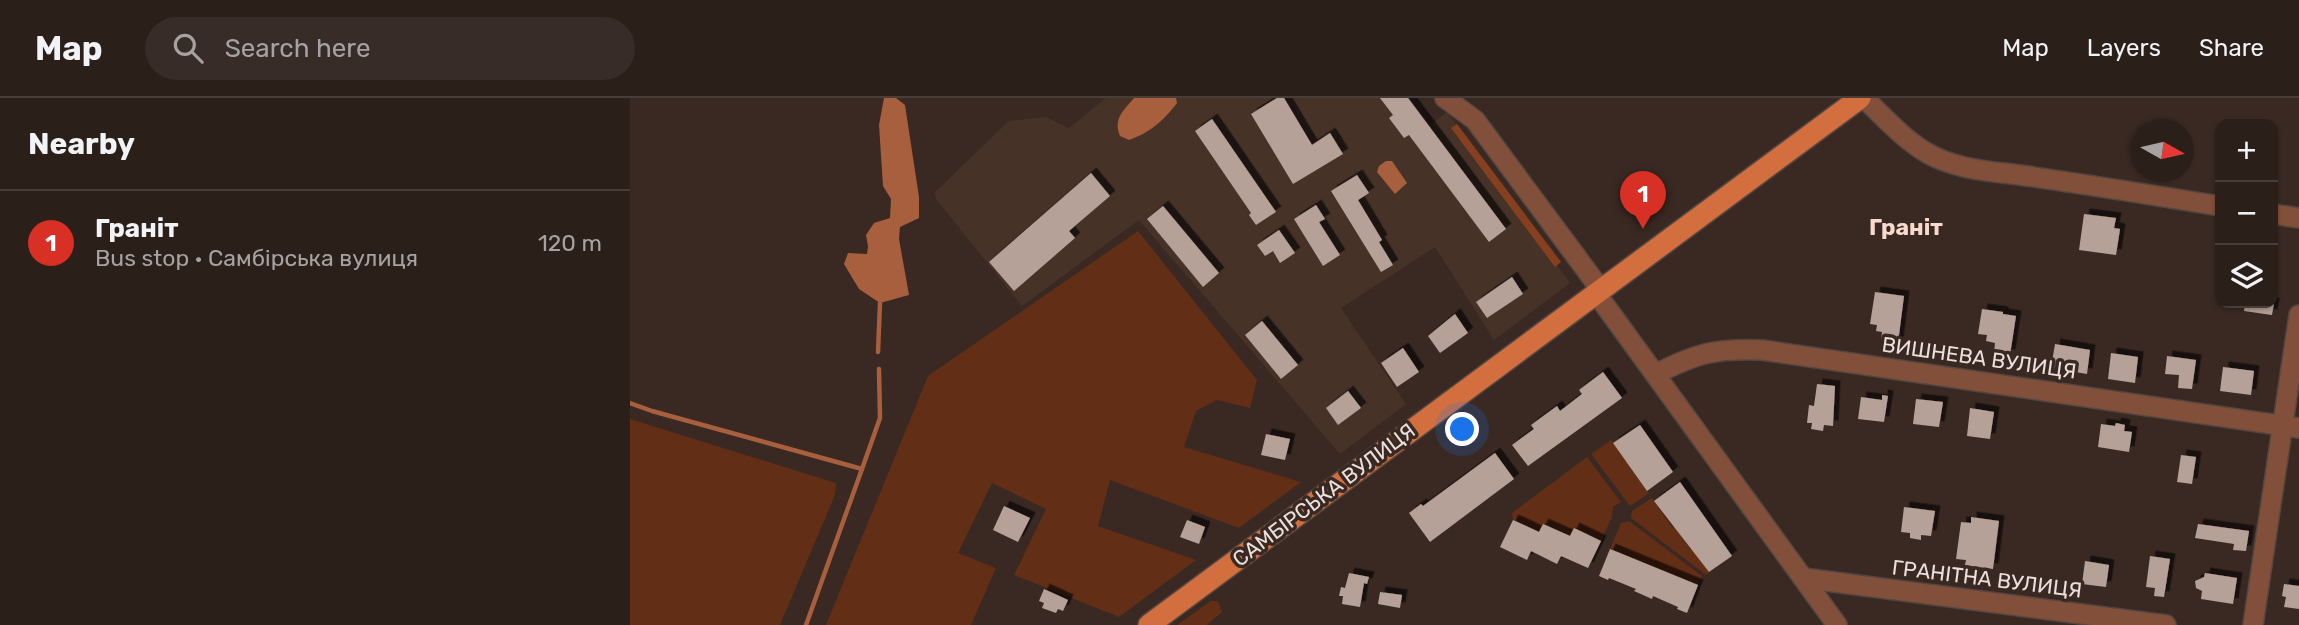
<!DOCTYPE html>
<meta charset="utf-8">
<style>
:root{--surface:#2b1f1a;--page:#372c27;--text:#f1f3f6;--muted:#a6a2a2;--line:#473d39;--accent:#d93025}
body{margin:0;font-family:Rubik,sans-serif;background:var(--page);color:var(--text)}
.controls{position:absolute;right:21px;top:21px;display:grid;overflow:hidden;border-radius:14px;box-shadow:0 2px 5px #0004}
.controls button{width:63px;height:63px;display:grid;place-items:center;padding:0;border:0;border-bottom:2px solid var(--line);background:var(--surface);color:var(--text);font:35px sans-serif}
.compass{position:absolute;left:1501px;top:21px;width:63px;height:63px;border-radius:50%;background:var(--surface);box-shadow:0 2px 5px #0004;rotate:98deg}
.you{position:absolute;left:833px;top:332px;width:24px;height:24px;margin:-18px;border:5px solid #fff;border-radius:50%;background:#1a73e8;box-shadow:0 0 0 10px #1a73e833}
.badge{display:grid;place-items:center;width:46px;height:46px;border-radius:50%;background:var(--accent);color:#fff;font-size:23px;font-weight:700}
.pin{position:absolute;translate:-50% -58px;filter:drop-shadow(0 2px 4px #0008)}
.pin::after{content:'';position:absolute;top:37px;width:24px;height:21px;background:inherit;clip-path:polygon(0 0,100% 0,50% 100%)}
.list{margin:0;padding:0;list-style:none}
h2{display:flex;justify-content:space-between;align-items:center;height:91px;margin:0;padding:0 28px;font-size:30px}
h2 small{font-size:23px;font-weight:400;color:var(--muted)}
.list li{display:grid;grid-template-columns:46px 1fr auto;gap:21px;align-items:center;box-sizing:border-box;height:105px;padding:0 28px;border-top:2px solid var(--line)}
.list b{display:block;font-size:26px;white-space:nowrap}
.list p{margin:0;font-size:23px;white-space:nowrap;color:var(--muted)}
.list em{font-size:23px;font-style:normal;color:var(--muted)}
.icon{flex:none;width:38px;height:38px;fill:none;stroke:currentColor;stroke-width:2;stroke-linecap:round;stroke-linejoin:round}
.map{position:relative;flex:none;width:1669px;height:527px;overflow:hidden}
header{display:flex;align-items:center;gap:42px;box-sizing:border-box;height:98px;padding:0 35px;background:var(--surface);border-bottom:2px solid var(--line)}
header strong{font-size:33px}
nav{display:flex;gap:38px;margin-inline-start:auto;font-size:24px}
.search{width:490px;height:63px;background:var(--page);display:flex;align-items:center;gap:18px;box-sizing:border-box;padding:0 24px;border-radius:38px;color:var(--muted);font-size:26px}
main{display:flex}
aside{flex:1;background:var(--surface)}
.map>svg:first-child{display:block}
.built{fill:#473228}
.green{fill:#622e16}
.forest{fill:#86401f}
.water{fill:#a85f3e}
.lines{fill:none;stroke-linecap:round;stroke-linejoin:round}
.stream{stroke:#a85f3e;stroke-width:4.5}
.building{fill:#b5a198;filter:url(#shadow)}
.minor-casing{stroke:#554640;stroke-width:22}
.major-casing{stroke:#554640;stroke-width:24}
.minor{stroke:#82503a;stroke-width:19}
.major{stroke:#d36e3f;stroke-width:21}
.labels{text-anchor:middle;stroke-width:7;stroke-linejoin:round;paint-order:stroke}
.street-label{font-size:21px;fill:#eadfdb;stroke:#392922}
.neighbourhood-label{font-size:23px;font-weight:bold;fill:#f9d9cc;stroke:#392922}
</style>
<header>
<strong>Map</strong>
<div class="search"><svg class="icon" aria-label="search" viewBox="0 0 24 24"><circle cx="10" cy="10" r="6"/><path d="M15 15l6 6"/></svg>Search here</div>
<nav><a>Map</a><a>Layers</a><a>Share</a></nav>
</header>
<main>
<aside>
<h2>Nearby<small></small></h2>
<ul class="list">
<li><span class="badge">1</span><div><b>Граніт</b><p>Bus stop · Самбірська вулиця</p></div><em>120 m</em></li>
</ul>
</aside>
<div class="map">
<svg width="1669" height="527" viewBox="0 0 1669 527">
<defs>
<filter id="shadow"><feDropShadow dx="5.5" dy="-5.5" stdDeviation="0" flood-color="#0009"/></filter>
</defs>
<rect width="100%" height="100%" fill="#392922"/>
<!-- built -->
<path class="built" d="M476,0h304l20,27 17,-13 123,171 -76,57 -59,-93 -94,61 65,96 -66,50 -201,-234 -117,86 -86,-107 -1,-7 74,-71 37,-4 23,11z"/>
<!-- green -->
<g class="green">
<path d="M508,133l119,149 -7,28 -33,-8 -21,11 -12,36 117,35 -62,46 -129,-48 -12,46 98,34 -77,57 -105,-42 32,-66 -54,-26 -34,70 38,15 -25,57h-145l102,-249z"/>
<path d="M0,321l206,64 -1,12 -55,130h-150z"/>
<path d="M981,342l38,53 -19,13 -39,-52z"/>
<path d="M957,359l34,45 -8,5 -1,10 -11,24 -27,-13 -4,8 -27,-12 -4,8 -26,-12 -1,-7z"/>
<path d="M1022,400l20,29 2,-1 17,24 3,-1 15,23 -3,3 -75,-57 1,-7z"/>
<path d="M999,423l73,55 -4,9 -88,-36 11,-26z"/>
<path d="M581,503h7l4,11 -15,13h-30z"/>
</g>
<!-- forest -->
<path class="forest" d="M827,26l104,138 -6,5 -104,-139z"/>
<!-- water -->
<g class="water">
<path d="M254,0h12l9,7 14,92v21l-19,9 -1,12 10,56 -29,8 -21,-14 -15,-25 4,-11 19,1 1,-8 -2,-11 8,-12 16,-5 1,-19 -8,-13 -4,-61z"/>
<path d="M504,0h42l1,5c-14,18 -26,29 -48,37l-9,-4c-7,-17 3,-25 14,-38z"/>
<path d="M756,63h6l15,22 -12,11 -18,-22 2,-6z"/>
</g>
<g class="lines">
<!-- stream -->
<g class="stream">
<path d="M248,254l2,-49"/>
<path d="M0,305l22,8 210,58 -56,156"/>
<path d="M232,371l18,-51 -1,-49"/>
</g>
</g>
<!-- building -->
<g class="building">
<path d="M647,0h7l28,47 18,-12 13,21 -50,30 -42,-70z"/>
<path d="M750,0h28l98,131 -17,13 -80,-107 -5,3 -15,-20 4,-3z"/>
<path d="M582,21l64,93 -20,13 -7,-10 2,-2 -56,-82z"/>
<path d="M461,75l19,23 -41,35 6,7 -61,53 -25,-29z"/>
<path d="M727,77l12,18 -11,7 24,40 -3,2 14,23 -12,7 -50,-81z"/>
<path d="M686,107l9,14 -6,3 21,33 -17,11 -29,-47z"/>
<path d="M533,108l56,67 -16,14 -56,-68z"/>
<path d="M1454,116l32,4 -2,10 6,1 -4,26 -37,-5z"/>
<path d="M649,132l16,23 -15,10 -7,-12 -8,5 -8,-11z"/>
<path d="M882,179l11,17 -36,24 -11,-16z"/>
<path d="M1245,194l29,4 -6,47 -17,-3 1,-8 -6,-1 1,-6 -7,-1z"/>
<path d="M1615,205h29l-2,12 -28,-4z"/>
<path d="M1352,211l21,3v2l13,2 -6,39 -16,-2 1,-10 -9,-2 1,-6 -9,-1z"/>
<path d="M825,216l13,19 -28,20 -12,-17z"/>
<path d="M632,223l36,44 -17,14 -36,-44z"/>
<path d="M1425,246l35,6 -3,24 -36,-6z"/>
<path d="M773,250l16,24 -22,15 -16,-24z"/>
<path d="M1481,255l27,4 -3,26 -27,-4z"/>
<path d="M1537,258l29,4 -4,29 -14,-1 1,-13 -14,-1z"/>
<path d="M1593,269l31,4 -3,24 -31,-4z"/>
<path d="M973,274l19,26 -94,68 -16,-21 22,-16 -3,-4 26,-19 3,5 22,-17 -3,-4z"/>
<path d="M1187,286l18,2 -2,40 -9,-1 -1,6 -12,-2 1,-6h-5l2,-18 5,1z"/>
<path d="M718,293l13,17 -23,17 -12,-17z"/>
<path d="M1252,297l6,1 -4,26 -26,-3 3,-22 21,3z"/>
<path d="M1286,301l27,3 -4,25 -26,-3z"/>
<path d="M1340,310l24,4 -4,27 -23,-3z"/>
<path d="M1486,325l9,2 -1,6 8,1 -3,20 -31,-5 3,-23 14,2z"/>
<path d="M1010,327l33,47 -26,19 -34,-48z"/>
<path d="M636,336l24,5 -5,21 -24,-5z"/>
<path d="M865,355l19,26 -84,63 -21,-29 12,-9 2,2z"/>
<path d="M1551,357l15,2 -4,27 -15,-2z"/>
<path d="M1050,384l52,74 -23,16 -55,-71z"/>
<path d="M374,408l26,12 -12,24 -25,-12z"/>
<path d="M1274,409l31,4 -4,25 -10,-1v5l-11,-2v-5l-9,-1z"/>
<path d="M1341,419l28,4 -6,48 -28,-4 1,-5 -10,-1 5,-37 10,1z"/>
<path d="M557,422l18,7 -6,17 -19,-7z"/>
<path d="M883,422l26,12 4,-8 27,12 4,-8 27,13 -13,27 -27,-12 -4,8 -26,-13 -4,9 -27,-13z"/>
<path d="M1568,426l51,7 -3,20 -13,-1 1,-6 -39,-6z"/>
<path d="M980,451l88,36 -11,28 -10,-4 1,-2 -25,-11 -1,3 -18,-8 2,-2 -27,-11 -1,2 -9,-4z"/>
<path d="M1520,458l20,3 -6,38 -10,-1 1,-8 -9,-1z"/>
<path d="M1455,463l24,4 -3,22 -24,-3z"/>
<path d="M719,475l20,4 -2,7 -3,-1 -4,24 -18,-3 1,-8h-4l2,-9 4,1z"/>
<path d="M1575,475l32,5 -4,26 -32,-5 1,-8 -6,-3 -1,-7 9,-4z"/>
<path d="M1654,486l15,2v23l-15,-2 2,-10 -4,-1z"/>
<path d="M414,491l24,11 -5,11 -5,-2 -2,4 -14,-5 2,-5 -5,-2z"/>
<path d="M750,494l22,3 -2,13 -22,-4z"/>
</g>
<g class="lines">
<defs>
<g id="minor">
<path d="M815,0l30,22 126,170"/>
<path d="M1234,0c20,19 41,43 65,56 33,18 69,17 105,23 62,9 124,19 186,29"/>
<path d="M1643,116l26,4"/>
<path d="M966,195l241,332"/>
<path d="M1026,276c41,-21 60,-26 106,-24l537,78"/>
<path d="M1173,480l363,47"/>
<path d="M1623,527l46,-310"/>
</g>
<path id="major" d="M519,527l711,-527"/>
</defs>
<!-- minor casing -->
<use href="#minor" class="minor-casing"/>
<!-- major casing -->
<use href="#major" class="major-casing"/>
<!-- minor -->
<use href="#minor" class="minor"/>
<!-- major -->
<use href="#major" class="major"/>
</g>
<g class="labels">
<!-- street labels -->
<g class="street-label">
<text transform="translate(1349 260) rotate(8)" y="7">ВИШНЕВА ВУЛИЦЯ</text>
<text transform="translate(694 397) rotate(-37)" y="7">САМБІРСЬКА ВУЛИЦЯ</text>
<text transform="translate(1357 481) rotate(7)" y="7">ГРАНІТНА ВУЛИЦЯ</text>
</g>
<!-- neighbourhood labels -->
<g class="neighbourhood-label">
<text x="1276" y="137">Граніт</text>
</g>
</g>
</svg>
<div class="controls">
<button>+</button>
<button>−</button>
<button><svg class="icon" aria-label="layers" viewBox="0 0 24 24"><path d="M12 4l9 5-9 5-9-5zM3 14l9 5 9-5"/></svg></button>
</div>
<svg class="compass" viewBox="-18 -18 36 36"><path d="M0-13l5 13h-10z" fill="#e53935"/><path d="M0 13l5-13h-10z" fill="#a6a2a2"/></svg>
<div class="you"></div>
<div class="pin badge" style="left:1013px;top:131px">1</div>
</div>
</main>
